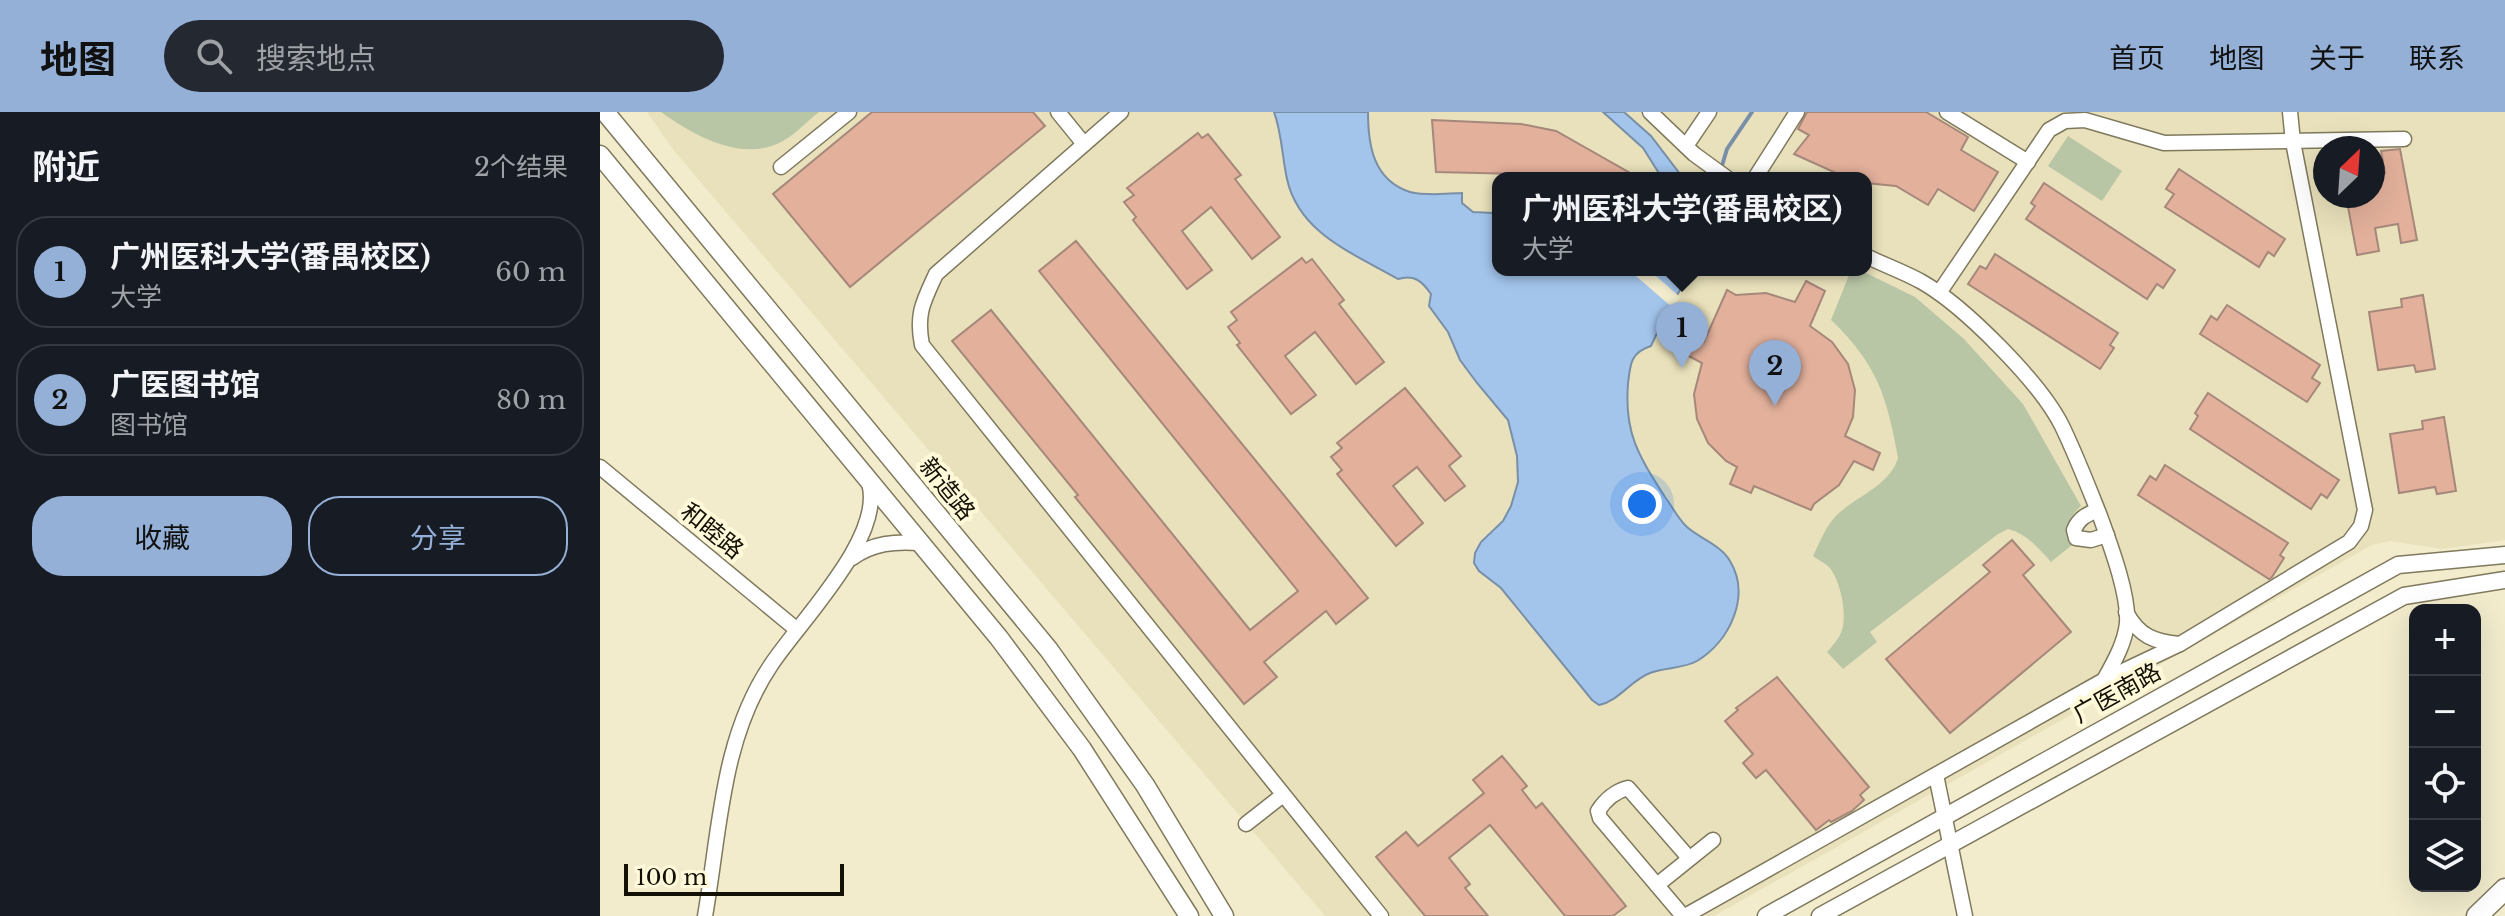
<!DOCTYPE html>
<html lang="zh">
<meta charset="utf-8">
<style>
:root{--surface:#171b24;--page:#242831;--text:#f1f3f6;--muted:#9ea1a6;--line:#363941;--accent:#94b0d7}
body{margin:0;font-family:"Libre Baskerville","Noto Sans SC",serif;background:var(--page);color:var(--text)}
.controls{position:absolute;right:24px;bottom:24px;display:grid;overflow:hidden;border-radius:16px;box-shadow:0 8px 32px #0002}
.controls button{width:72px;height:72px;display:grid;place-items:center;padding:0;border:0;border-bottom:2px solid var(--line);background:var(--surface);color:var(--text);font:40px sans-serif}
.compass{position:absolute;left:1713px;top:24px;width:72px;height:72px;border-radius:50%;background:var(--surface);box-shadow:0 8px 32px #0002;rotate:25deg}
.scale{position:absolute;left:24px;bottom:20px;width:220px;box-sizing:border-box;padding-left:8px;border:4px solid #131106;border-top:0;font-size:22px;line-height:28px;white-space:nowrap;color:#131106;-webkit-text-stroke:6px #fff9da;paint-order:stroke}
.you{position:absolute;left:1042px;top:392px;width:28px;height:28px;margin:-20px;border:6px solid #fff;border-radius:50%;background:#1a73e8;box-shadow:0 0 0 12px #1a73e833}
.badge{display:grid;place-items:center;width:52px;height:52px;border-radius:50%;background:var(--accent);color:#111;font-size:26px;font-weight:700}
.pin{position:absolute;translate:-50% -66px;filter:drop-shadow(0 2px 4px #0008)}
.pin::after{content:'';position:absolute;top:42px;width:28px;height:24px;background:inherit;clip-path:polygon(0 0,100% 0,50% 100%)}
.popup{position:absolute;left:892px;top:60px;width:380px;height:104px;box-sizing:border-box;display:grid;place-content:center;border-radius:16px;background:var(--surface);filter:drop-shadow(0 2px 6px #0005);font-size:26px;white-space:nowrap;color:var(--muted)}
.popup b{font-size:30px;color:var(--text)}
.popup::after{content:'';position:absolute;left:50%;top:100%;margin-left:-16px;border:16px solid transparent;border-top-color:var(--surface)}
.list{margin:0;padding:0;list-style:none}
h2{display:flex;justify-content:space-between;align-items:center;height:104px;margin:0;padding:0 32px;font-size:34px}
h2 small{font-size:26px;font-weight:400;color:var(--muted)}
.list li{display:grid;grid-template-columns:52px 1fr auto;gap:24px;align-items:center;box-sizing:border-box;height:112px;margin:0 16px 16px;padding:0 16px;border:2px solid var(--line);border-radius:32px}
.list b{display:block;font-size:30px;white-space:nowrap}
.list p{margin:0;font-size:26px;white-space:nowrap;color:var(--muted)}
.list em{font-size:26px;font-style:normal;color:var(--muted)}
.actions{display:flex;gap:16px;padding:24px 32px}
.actions a{flex:1;padding:18px 0;border:2px solid var(--accent);border-radius:32px;text-align:center;font-size:28px;color:var(--accent)}
.actions .main{background:var(--accent);color:#111}
.icon{flex:none;width:44px;height:44px;fill:none;stroke:currentColor;stroke-width:2;stroke-linecap:round;stroke-linejoin:round}
.map{position:relative;flex:none;width:1905px;height:804px;overflow:hidden}
header{display:flex;align-items:center;gap:48px;box-sizing:border-box;height:112px;padding:0 40px;background:var(--accent);color:#111}
header strong{font-size:38px}
nav{display:flex;gap:44px;margin-inline-start:auto;font-size:28px}
.search{width:560px;height:72px;background:var(--page);display:flex;align-items:center;gap:20px;box-sizing:border-box;padding:0 28px;border-radius:44px;color:var(--muted);font-size:30px}
main{display:flex}
aside{flex:1;background:var(--surface)}
.map>svg:first-child{display:block}
.built{fill:#e9e1bb;fill-rule:evenodd}
.green{fill:#b8c6a6}
.water{fill:#a3c5ec;stroke:#788fa7;stroke-width:2}
.pier{fill:#f2eccd}
.lines{fill:none;stroke-linecap:round;stroke-linejoin:round}
.stream{stroke:#788fa7;stroke-width:4}
.building{fill:#e2b09b;stroke:#a6887b;stroke-width:2}
.minor-casing{stroke:#7f795d;stroke-width:17}
.tertiary-casing{stroke:#7f795d;stroke-width:19}
.secondary-casing{stroke:#7f795d;stroke-width:21}
.primary-casing{stroke:#7f795d;stroke-width:23}
.minor{stroke:#fff;stroke-width:14}
.tertiary{stroke:#fff;stroke-width:16}
.secondary{stroke:#fff;stroke-width:18}
.primary{stroke:#fff;stroke-width:20}
.labels{text-anchor:middle;stroke-width:8;stroke-linejoin:round;paint-order:stroke}
.street-label{font-size:24px;fill:#131106;stroke:#fff9da}
</style>
<header>
<strong>地图</strong>
<div class="search"><svg class="icon" aria-label="search" viewBox="0 0 24 24"><circle cx="10" cy="10" r="6"/><path d="M15 15l6 6"/></svg>搜索地点</div>
<nav><a>首页</a><a>地图</a><a>关于</a><a>联系</a></nav>
</header>
<main>
<aside>
<h2>附近<small>2个结果</small></h2>
<ul class="list">
<li><span class="badge">1</span><div><b>广州医科大学(番禺校区)</b><p>大学</p></div><em>60 m</em></li>
<li><span class="badge">2</span><div><b>广医图书馆</b><p>图书馆</p></div><em>80 m</em></li>
</ul>
<div class="actions"><a class="main">收藏</a><a>分享</a></div>
</aside>
<div class="map">
<svg width="1905" height="804" viewBox="0 0 1905 804">
<rect width="100%" height="100%" fill="#f2eccd"/>
<!-- built -->
<path class="built" d="M47,0h1858v428l-62,9 -53,-8 -18,4 -658,371h-389l-650,-764zM1725,36h48v48h-48zM898,66h368v92h-368z"/>
<!-- green -->
<g class="green">
<path d="M61,0h158c-13,10 -26,25 -40,31 -40,19 -87,-9 -118,-31z"/>
<path d="M1468,24l54,35 -20,30 -54,-35z"/>
<path d="M1251,158h9l55,27 49,42 59,65 58,102c-14,13 -17,22 -9,39l-21,17c-14,-15 -24,-28 -43,-33l-10,5 -128,98 7,10 -34,27 -16,-17c6,-7 12,-13 15,-22 5,-16 -1,-49 -13,-63 -4,-4 -11,-7 -16,-11 7,-14 13,-32 26,-43 20,-18 51,-28 59,-55 -11,-62 -21,-94 -67,-138z"/>
</g>
<!-- water -->
<g class="water">
<path d="M674,0h94c0,33 5,68 42,80 16,4 36,2 52,1v10l11,9 20,1 5,-5v62h194l-24,40 -17,36c-20,6 -21,18 -23,38 -4,50 11,72 37,113 7,9 13,22 22,30 12,11 34,18 43,34 21,35 0,80 -33,100 -14,8 -32,6 -47,12 -19,7 -31,28 -51,32l-7,-5 -91,-112 -22,-17 -5,-8 1,-10 6,-11 22,-21 8,-15 7,-24 -1,-26 -9,-36 -31,-37 -17,-23 -12,-28 -19,-26 2,-12c-9,-13 -17,-20 -33,-15 -43,-25 -99,-45 -111,-100 -5,-23 -5,-45 -13,-67z"/>
<path d="M1003,0h21l27,24 32,42h-21l-19,-30z"/>
</g>
<!-- pier -->
<path class="pier" d="M1029,158h20l31,27 -7,11z"/>
<g class="lines">
<!-- stream -->
<path class="stream" d="M1121,57l6,-20 25,-37"/>
</g>
<!-- building -->
<g class="building">
<path d="M272,0h161l12,14 -195,161 -77,-93z"/>
<path d="M1207,0h119l42,25 -7,13 37,22 -24,39 -36,-22 -10,16 -32,-19 -30,-3v-5h-19l-53,-24 15,-19 -11,-6z"/>
<path d="M832,8l89,4 35,7 83,47h-92l-26,-4 -85,-2z"/>
<path d="M598,21l4,5 6,-4 33,41 -6,4 45,58 -28,22 -41,-52 -29,24 30,39 -25,19 -54,-69 3,-3 -12,-15 10,-7 -7,-7z"/>
<path d="M1800,37l17,91 -16,3 -3,-19 -23,4 4,23 -22,4 -11,-59h27v-20l12,-3 -4,-22z"/>
<path d="M1579,57l106,70 -11,17 -6,-4 -9,15 -94,-60 9,-13 -8,-5z"/>
<path d="M1444,71l131,87 -12,18 -6,-4 -10,15 -121,-80 9,-13 -4,-3z"/>
<path d="M476,129l292,357 -32,26 -10,-13 -62,51 13,15 -33,27 -169,-207 3,-2 -126,-154 39,-31 259,320 48,-39 -259,-320z"/>
<path d="M1395,142l123,79 -8,12 4,3 -14,21 -132,-85 12,-18 6,3z"/>
<path d="M702,146l4,5 6,-4 32,41 -5,4 45,58 -28,22 -41,-52 -30,24 31,39 -25,19 -54,-69 3,-2 -12,-16 9,-7 -6,-8z"/>
<path d="M1206,169l19,10 -15,35 22,16 16,22 7,26 -2,27 -8,19 35,17 -7,17 -19,-9 -15,24 -25,19 -3,6 -57,-24 -3,7 -21,-9 7,-17 -11,-6 -18,-18 -11,-24 -3,-25 8,-31 -17,-9 9,-17 10,5 23,-52 9,5 30,-2 29,9z"/>
<path d="M1823,183l12,74 -19,3 -2,-7 -36,5 -9,-58 33,-5 -1,-8z"/>
<path d="M1627,193l93,60 -8,13 8,5 -13,19 -107,-68 11,-18 6,4z"/>
<path d="M805,276l56,68 -12,10 16,20 -20,15 -28,-34 -24,19 30,37 -27,23 -59,-72 5,-4 -11,-13 11,-9 -5,-5z"/>
<path d="M1608,281l131,87 -12,18 -6,-4 -10,15 -121,-80 8,-13 -3,-3z"/>
<path d="M1844,305l12,74 -19,3 -2,-7 -36,6 -9,-59 33,-5 -1,-8z"/>
<path d="M1565,353l123,78 -8,12 4,3 -12,19 -3,2 -131,-84 12,-19 6,4z"/>
<path d="M1412,428l22,25 -11,10 48,57 -121,101 -64,-74 104,-87 -7,-7z"/>
<path d="M1177,565l92,110 -9,8 4,5 -12,11 -21,11 -2,-2 -13,10 -50,-60 -10,8 -13,-15 10,-9 -28,-33 13,-11 -2,-2z"/>
<path d="M902,644l25,30 -5,4 14,18 6,-5 84,103 -13,10h-48l-75,-91 -41,33 21,26 -5,4 23,28h-63l-49,-59 30,-25 12,14 66,-53 -11,-13z"/>
</g>
<g class="lines">
<defs>
<g id="minor">
<path d="M458,0l26,32"/>
<path d="M521,0l-185,162c-13,28 -20,40 -14,71l459,571"/>
<path d="M1050,0l44,42 33,24"/>
<path d="M1347,0l81,50"/>
<path d="M1086,34l23,-34"/>
<path d="M181,55l68,-55"/>
<path d="M1155,66l42,-66"/>
<path d="M1266,144c18,9 38,16 56,26 42,24 118,100 140,144 14,29 26,60 38,90 10,28 29,78 27,107 -2,20 -13,39 -23,57"/>
<path d="M1339,181l110,-163 16,-9 20,-1 79,23 240,-4"/>
<path d="M0,355l196,162"/>
<path d="M1497,398c-11,5 -18,8 -23,20l2,8 15,2 16,-5"/>
<path d="M252,446c21,-15 43,-17 68,-15"/>
<path d="M1526,500c13,24 28,30 54,32"/>
<path d="M1336,663l29,141"/>
<path d="M646,712l37,-29"/>
<path d="M1057,773l56,-45"/>
<path d="M105,804c15,-85 16,-177 66,-251 29,-44 114,-128 98,-182"/>
<path d="M1083,804l-83,-98 -2,-7c7,-11 18,-20 30,-23l61,70"/>
<path d="M1085,804l419,-236 76,-36 169,-102 12,-16 4,-16 -72,-368 -3,-30"/>
</g>
<g id="tertiary">
<path d="M1166,804l632,-351 107,-10"/>
<path d="M1220,804l584,-320 101,-16"/>
</g>
<g id="secondary">
<path d="M5,0l444,538 96,135 79,131"/>
<path d="M0,43l399,483 83,111 107,167"/>
</g>
<path id="primary" d="M1877,804l28,-27"/>
</defs>
<!-- minor casing -->
<use href="#minor" class="minor-casing"/>
<!-- tertiary casing -->
<use href="#tertiary" class="tertiary-casing"/>
<!-- secondary casing -->
<use href="#secondary" class="secondary-casing"/>
<!-- primary casing -->
<use href="#primary" class="primary-casing"/>
<!-- minor -->
<use href="#minor" class="minor"/>
<!-- tertiary -->
<use href="#tertiary" class="tertiary"/>
<!-- secondary -->
<use href="#secondary" class="secondary"/>
<!-- primary -->
<use href="#primary" class="primary"/>
</g>
<g class="labels">
<!-- street labels -->
<g class="street-label">
<text transform="translate(347 377) rotate(51)" y="8">新造路</text>
<text transform="translate(112 419) rotate(39)" y="8">和睦路</text>
<text transform="translate(1517 581) rotate(-29)" y="8">广医南路</text>
</g>
</g>
</svg>
<div class="controls">
<button>+</button>
<button>−</button>
<button><svg class="icon" aria-label="locate" viewBox="0 0 24 24"><circle cx="12" cy="12" r="6"/><path d="M12 2v4M12 18v4M2 12h4M18 12h4"/></svg></button>
<button><svg class="icon" aria-label="layers" viewBox="0 0 24 24"><path d="M12 4l9 5-9 5-9-5zM3 14l9 5 9-5"/></svg></button>
</div>
<svg class="compass" viewBox="-18 -18 36 36"><path d="M0-13l5 13h-10z" fill="#e53935"/><path d="M0 13l5-13h-10z" fill="#9ea1a6"/></svg>
<div class="scale">100 m</div>
<div class="you"></div>
<div class="pin badge" style="left:1082px;top:256px">1</div>
<div class="popup"><b>广州医科大学(番禺校区)</b>大学</div>
<div class="pin badge" style="left:1175px;top:294px">2</div>
</div>
</main>
